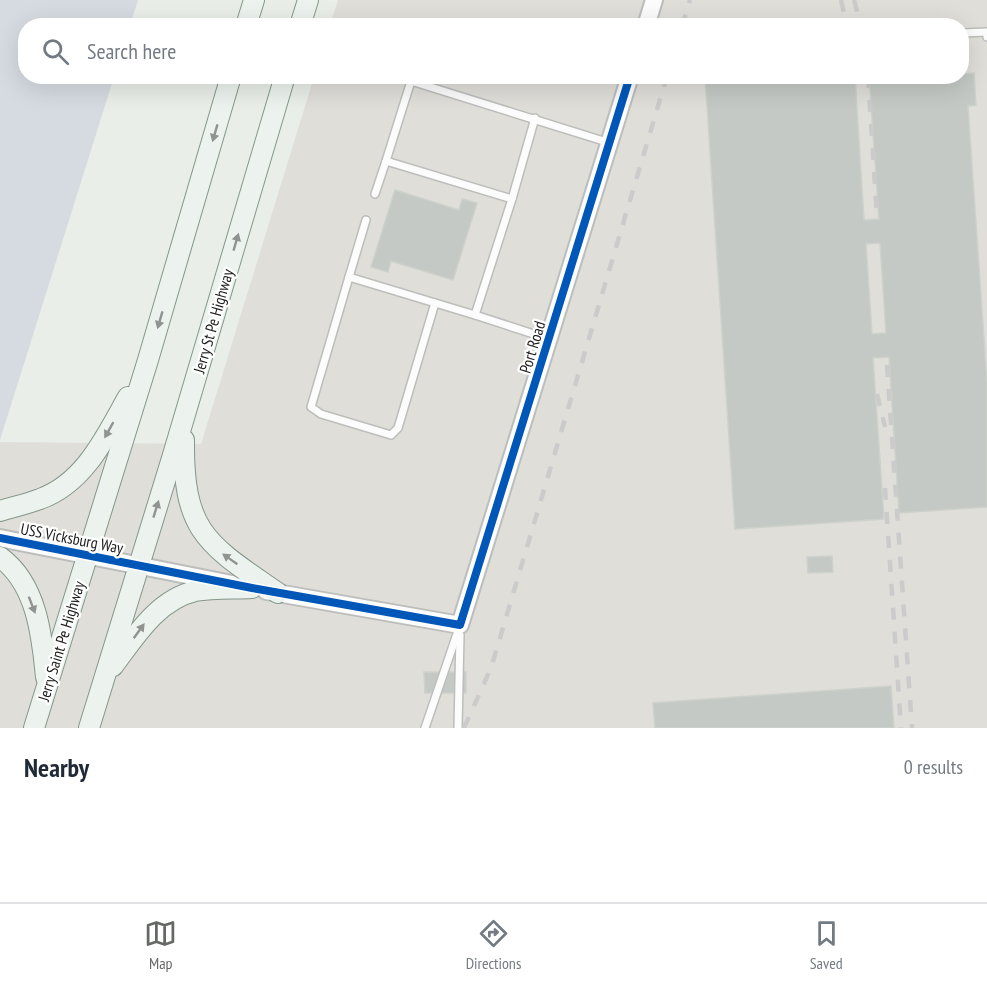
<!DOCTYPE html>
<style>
:root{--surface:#fff;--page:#f2f2f3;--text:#1f2937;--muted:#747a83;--line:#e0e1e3;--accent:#666866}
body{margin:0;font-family:"PT Sans Narrow",sans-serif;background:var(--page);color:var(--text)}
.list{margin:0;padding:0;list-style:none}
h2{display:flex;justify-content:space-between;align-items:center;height:78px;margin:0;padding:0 24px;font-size:26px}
h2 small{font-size:20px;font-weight:400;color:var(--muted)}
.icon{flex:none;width:33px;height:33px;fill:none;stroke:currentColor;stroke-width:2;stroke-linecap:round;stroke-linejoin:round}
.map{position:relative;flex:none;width:987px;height:728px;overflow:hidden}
.search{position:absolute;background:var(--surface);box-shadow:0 6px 24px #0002;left:18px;right:18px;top:18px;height:66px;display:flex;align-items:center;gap:15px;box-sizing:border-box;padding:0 21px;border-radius:24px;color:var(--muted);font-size:22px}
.sheet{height:174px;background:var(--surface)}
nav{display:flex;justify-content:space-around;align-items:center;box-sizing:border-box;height:84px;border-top:2px solid var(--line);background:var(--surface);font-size:16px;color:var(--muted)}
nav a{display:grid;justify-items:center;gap:3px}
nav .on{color:var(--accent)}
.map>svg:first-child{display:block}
.industrial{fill:#e0ded9}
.wetland{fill:#d6dbe2}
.building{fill:#c5c9c5;stroke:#ccd1cb;stroke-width:1.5;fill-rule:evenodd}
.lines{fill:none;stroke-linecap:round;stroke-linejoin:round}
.service-casing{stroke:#bcbebc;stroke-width:10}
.tertiary-casing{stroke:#bcbebc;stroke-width:20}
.secondary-casing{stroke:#839789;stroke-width:22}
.service{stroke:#fcfcfc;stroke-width:7}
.tertiary{stroke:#fcfcfc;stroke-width:16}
.secondary{stroke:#ecf3ee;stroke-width:20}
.rail{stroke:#cacbca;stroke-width:4.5;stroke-dasharray:12 12;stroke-linecap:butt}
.cycleway-casing{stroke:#fff;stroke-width:11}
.cycleway{stroke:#0057b8;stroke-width:8}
.oneway{fill:#909491}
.labels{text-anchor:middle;stroke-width:4.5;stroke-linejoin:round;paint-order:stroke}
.street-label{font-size:16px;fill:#202020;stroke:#fff}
</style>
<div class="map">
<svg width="987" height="728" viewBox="0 0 987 728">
<rect width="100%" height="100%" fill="#e9eee9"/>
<!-- industrial -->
<path class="industrial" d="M338,0h649v728h-987v-286l201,2 113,-367 648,-1v-50l-632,-1z"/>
<!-- wetland -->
<path class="wetland" d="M0,0h138l-8,25 -104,1v50l88,1 -114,363z"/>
<!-- building -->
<g class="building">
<path d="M962,47l3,27 9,-1 2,32 -8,1 19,277v124l-88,6 -10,-156 -16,1 11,161 -149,10 -30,-453h150l9,144 15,-1 -10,-143h93zM880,243l6,90 -14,1 -6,-90z"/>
<path d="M395,190l64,20 3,-11 15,4 -24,77 -62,-19 -3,11 -17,-5z"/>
<path d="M832,556l1,16 -25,1 -1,-16z"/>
<path d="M424,672h42v21h-41z"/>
<path d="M891,686l3,42h-239l-2,-25z"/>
</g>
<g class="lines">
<defs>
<g id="service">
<path d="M962,33l25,-1v5"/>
<path d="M386,161l25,-80 199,62"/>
<path d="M512,199l23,-81"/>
<path d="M366,220l-17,57 126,38 37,-116 -126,-38 -11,33"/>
<path d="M349,277l-38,130 10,7 70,21 7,-7 37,-125"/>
<path d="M475,315l74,24"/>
<path d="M425,728l35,-103"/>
<path d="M458,728l2,-93"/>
</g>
<g id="tertiary">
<path d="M646,26l8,-26"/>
<path d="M0,538l232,46"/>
<path d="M266,591l194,34 170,-549"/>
</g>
<g id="secondary">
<path d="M246,26l8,-26"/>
<path d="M300,26l8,-26"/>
<path d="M184,440c-1,93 23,104 94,153"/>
<path d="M0,511c13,-4 27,-7 40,-12 45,-16 66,-63 88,-102"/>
<path d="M0,557c37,27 42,79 46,120"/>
<path d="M113,666c22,-29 44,-66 82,-75 18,-3 39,-2 57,-3"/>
<path d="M34,728l114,-368 83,-284"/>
<path d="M89,728l84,-273 112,-379"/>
</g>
</defs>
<!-- service casing -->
<use href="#service" class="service-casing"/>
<!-- tertiary casing -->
<use href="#tertiary" class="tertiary-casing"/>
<!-- secondary casing -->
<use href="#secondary" class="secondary-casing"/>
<!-- service -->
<use href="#service" class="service"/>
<!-- tertiary -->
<use href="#tertiary" class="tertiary"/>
<!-- secondary -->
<use href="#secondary" class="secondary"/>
<!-- rail -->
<g class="rail">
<path d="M841,0l6,26"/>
<path d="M854,0l7,26"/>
<path d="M682,26l8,-26"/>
<path d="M868,76l9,141"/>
<path d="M887,365l25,363"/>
<path d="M877,394l8,33"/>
<path d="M885,488l16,240"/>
<path d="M464,728l27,-60 176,-592"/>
</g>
<defs>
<path id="cycleway" d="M0,538l252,50 208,37 170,-549"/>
</defs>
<!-- cycleway casing -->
<use href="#cycleway" class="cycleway-casing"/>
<!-- cycleway -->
<use href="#cycleway" class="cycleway"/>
</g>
<!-- one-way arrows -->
<defs><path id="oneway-solid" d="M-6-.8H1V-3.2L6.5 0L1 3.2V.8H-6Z" transform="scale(1.5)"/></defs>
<g class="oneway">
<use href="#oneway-solid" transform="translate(215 133) rotate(106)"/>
<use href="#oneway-solid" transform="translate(236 242) rotate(-74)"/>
<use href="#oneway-solid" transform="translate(160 320) rotate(106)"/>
<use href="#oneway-solid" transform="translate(109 430) rotate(119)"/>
<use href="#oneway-solid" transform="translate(156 509) rotate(-73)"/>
<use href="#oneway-solid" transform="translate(230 559) rotate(-145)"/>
<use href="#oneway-solid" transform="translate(32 605) rotate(69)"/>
<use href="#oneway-solid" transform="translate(139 631) rotate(-54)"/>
</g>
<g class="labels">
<!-- street labels -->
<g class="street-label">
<text transform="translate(213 321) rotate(-74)" y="6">Jerry St Pe Highway</text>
<text transform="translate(532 347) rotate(-73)" y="6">Port Road</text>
<text transform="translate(72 538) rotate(11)" y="6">USS Vicksburg Way</text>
<text transform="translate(61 641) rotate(-73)" y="6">Jerry Saint Pe Highway</text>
</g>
</g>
</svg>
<div class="search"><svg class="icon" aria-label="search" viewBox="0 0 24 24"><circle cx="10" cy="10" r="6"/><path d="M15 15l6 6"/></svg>Search here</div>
</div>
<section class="sheet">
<h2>Nearby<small>0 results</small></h2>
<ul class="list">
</ul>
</section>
<nav>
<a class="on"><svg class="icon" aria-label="map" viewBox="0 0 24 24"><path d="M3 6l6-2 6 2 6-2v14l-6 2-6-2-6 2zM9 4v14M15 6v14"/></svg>Map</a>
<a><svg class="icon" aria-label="directions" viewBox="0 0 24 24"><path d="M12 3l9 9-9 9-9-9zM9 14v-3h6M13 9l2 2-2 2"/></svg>Directions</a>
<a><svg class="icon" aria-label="saved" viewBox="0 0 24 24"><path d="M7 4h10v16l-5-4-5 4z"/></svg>Saved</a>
</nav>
